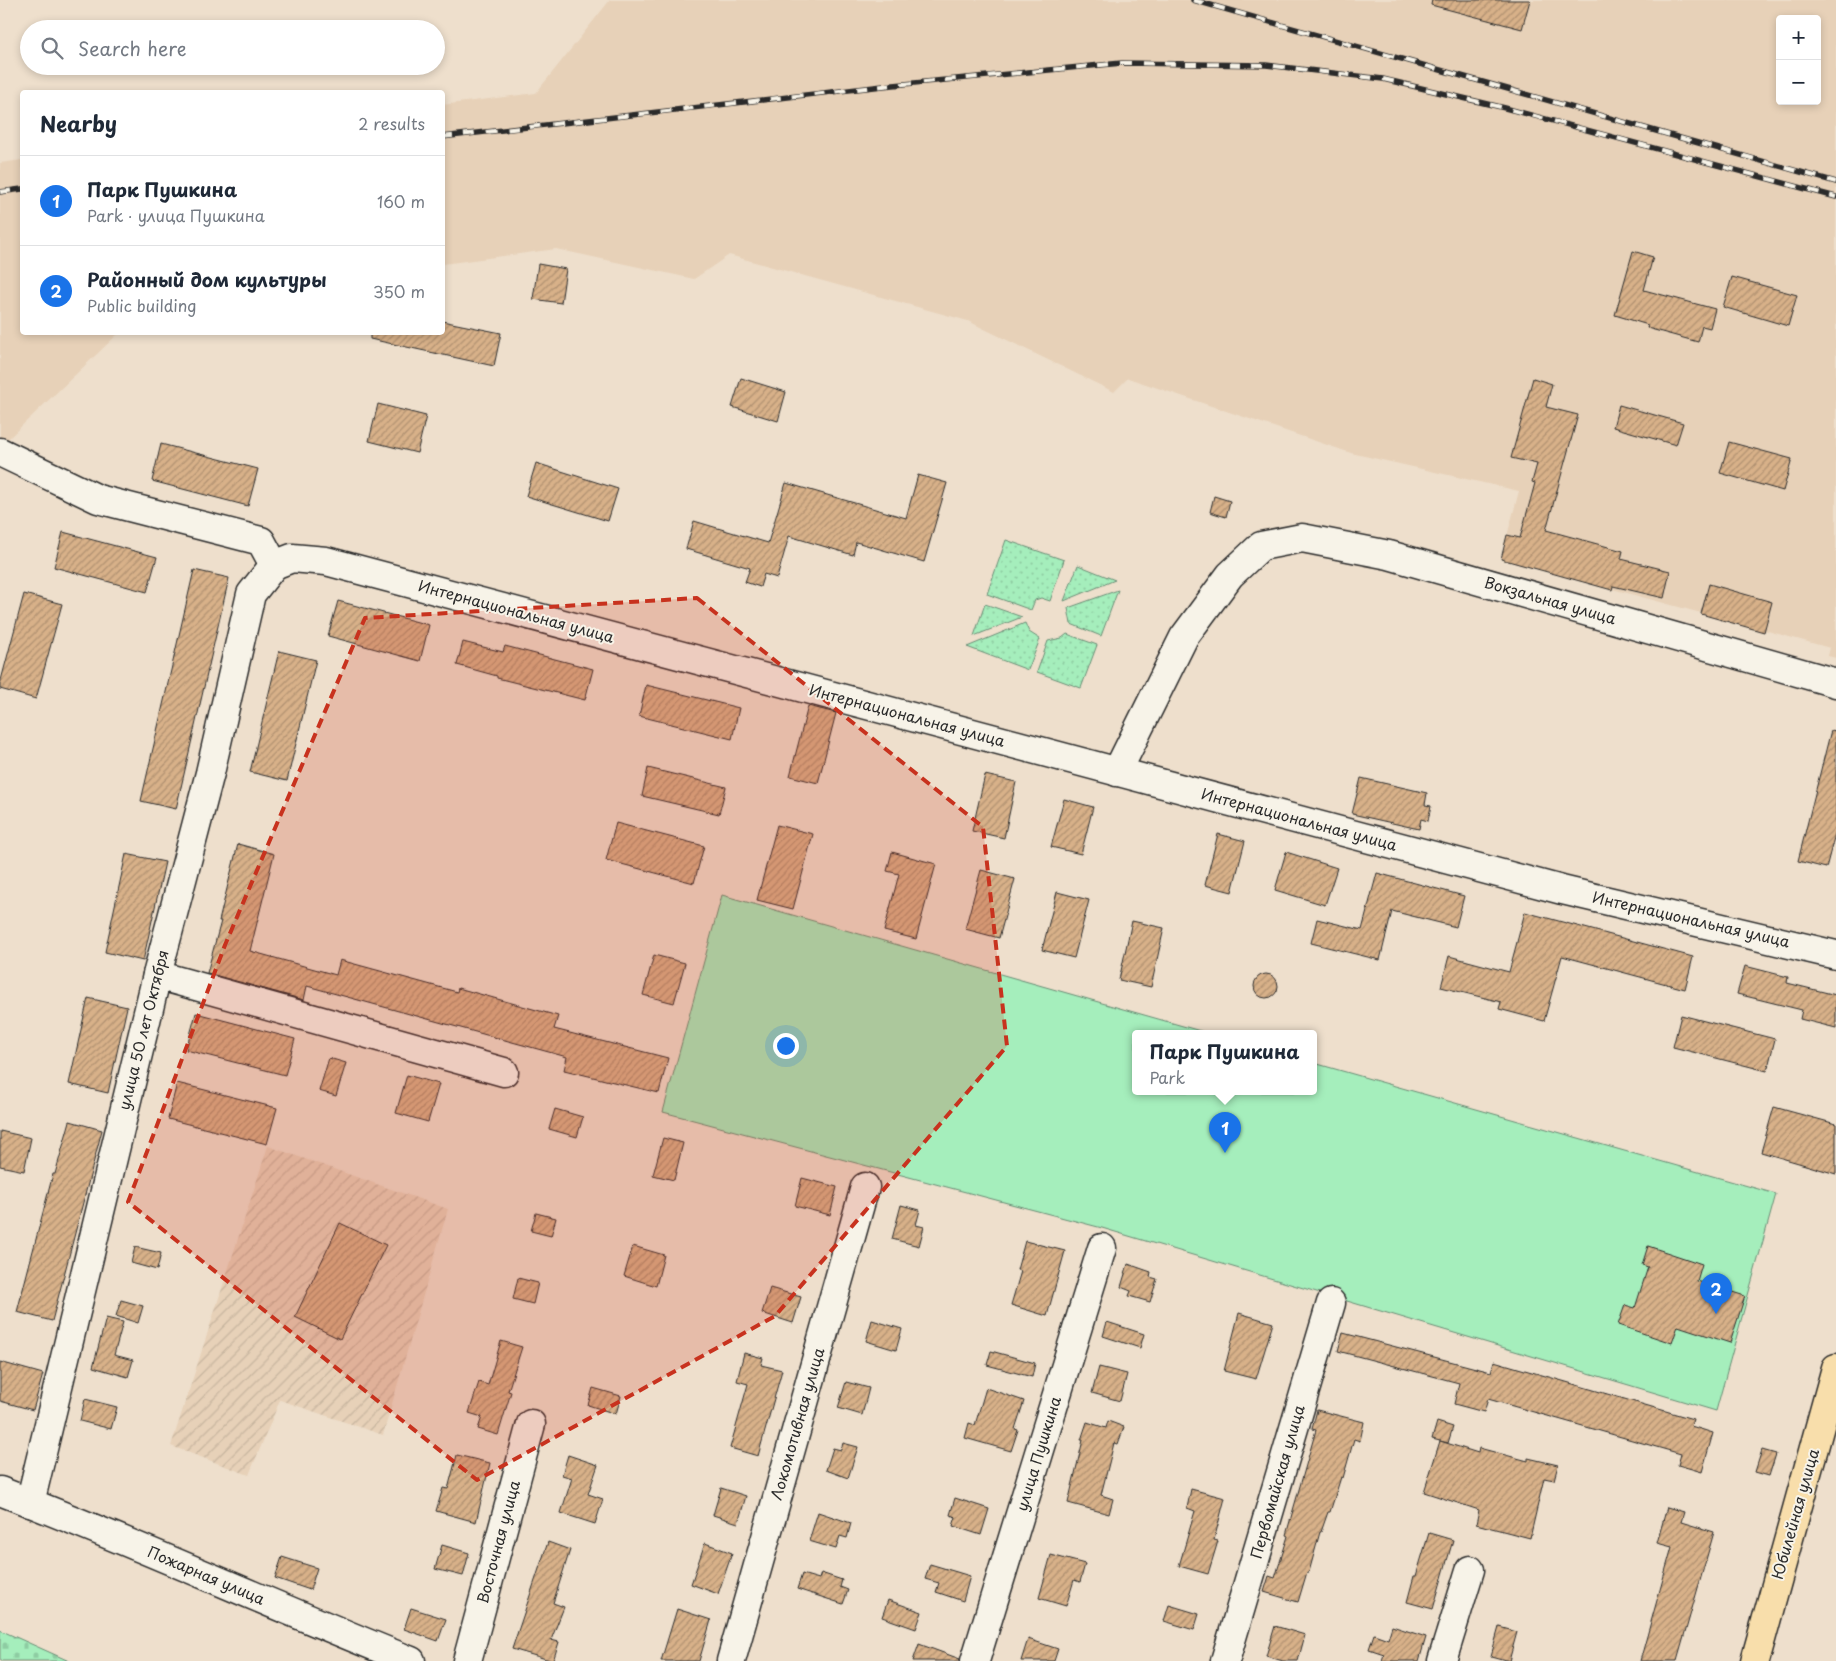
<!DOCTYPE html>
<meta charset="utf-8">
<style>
:root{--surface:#fff;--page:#f2f2f3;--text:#1f2937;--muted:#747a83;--line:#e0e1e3;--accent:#1a73e8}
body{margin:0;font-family:"Playpen Sans",sans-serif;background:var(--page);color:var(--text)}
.controls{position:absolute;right:15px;top:15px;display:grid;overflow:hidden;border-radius:5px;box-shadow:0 2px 8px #0003}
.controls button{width:45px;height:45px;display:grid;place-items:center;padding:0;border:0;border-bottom:1px solid var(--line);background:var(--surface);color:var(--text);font:25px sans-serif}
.you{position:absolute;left:785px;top:1045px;width:18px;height:18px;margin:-12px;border:4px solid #fff;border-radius:50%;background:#1a73e8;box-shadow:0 0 0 8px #1a73e833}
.badge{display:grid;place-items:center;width:32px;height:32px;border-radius:50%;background:var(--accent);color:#fff;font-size:16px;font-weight:700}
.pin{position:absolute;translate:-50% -41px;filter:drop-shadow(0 1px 2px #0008)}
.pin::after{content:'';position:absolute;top:26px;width:18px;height:15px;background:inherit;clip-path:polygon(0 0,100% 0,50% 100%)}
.popup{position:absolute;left:1132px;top:1030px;width:185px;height:65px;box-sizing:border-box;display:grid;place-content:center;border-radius:5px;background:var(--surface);filter:drop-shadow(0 1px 4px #0005);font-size:16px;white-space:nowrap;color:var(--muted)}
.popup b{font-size:19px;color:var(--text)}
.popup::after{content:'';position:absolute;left:50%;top:100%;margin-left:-10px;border:10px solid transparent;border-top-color:var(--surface)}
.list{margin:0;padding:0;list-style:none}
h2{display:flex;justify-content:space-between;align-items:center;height:65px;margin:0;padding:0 20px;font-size:21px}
h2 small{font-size:16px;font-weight:400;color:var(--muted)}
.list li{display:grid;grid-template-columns:32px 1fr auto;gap:15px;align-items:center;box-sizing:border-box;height:90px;padding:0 20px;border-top:1px solid var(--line)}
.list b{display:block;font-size:19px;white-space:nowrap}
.list p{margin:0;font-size:16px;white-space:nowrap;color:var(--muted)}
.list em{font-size:16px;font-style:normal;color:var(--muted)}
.icon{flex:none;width:28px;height:28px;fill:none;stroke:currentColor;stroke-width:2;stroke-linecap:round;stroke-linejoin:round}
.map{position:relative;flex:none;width:1836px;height:1661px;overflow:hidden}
.search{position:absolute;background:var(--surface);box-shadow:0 2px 8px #0003;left:20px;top:20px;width:425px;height:55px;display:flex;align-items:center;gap:12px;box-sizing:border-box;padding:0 18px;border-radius:28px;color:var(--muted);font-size:19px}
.panel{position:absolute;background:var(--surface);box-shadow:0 2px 8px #0003;left:20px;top:90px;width:425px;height:245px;border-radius:5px}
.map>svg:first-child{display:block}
.built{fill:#e7d1b8;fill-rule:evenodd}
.industrial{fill:url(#industrial-furrows)}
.grass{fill:url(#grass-dots);stroke:#688c74}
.cemetery{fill:url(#cemetery-stones);stroke:#688c74}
.park{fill:#a5eebc;stroke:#688c74}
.building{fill:url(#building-hatch);stroke:#2b2b2b}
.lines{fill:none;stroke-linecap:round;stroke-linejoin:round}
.minor-casing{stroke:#2b2b2b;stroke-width:31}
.major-casing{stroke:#2b2b2b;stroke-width:31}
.minor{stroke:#f7f3e8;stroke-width:28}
.major{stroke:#f8deab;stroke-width:28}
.rail-casing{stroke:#2b2b2b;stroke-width:5.5}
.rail{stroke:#f7f3e8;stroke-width:4;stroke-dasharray:11;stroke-linecap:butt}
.marked{fill:#c8321e;fill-opacity:0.2;stroke:#c8321e;stroke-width:4;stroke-dasharray:10 6;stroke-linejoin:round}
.labels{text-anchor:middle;stroke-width:4;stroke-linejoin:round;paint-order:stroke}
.street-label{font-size:15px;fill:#2b2b2b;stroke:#f7f3e8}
</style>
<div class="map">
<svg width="1836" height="1661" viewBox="0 0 1836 1661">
<defs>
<pattern id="industrial-furrows" width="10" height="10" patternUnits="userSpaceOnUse" patternTransform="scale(1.25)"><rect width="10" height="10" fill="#e7d1b8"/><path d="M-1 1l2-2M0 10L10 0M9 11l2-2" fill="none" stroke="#c6b49e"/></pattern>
<pattern id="grass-dots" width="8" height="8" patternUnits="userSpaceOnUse" patternTransform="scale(1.25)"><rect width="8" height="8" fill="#a5eebc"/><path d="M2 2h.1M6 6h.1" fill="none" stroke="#8ecca2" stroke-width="1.8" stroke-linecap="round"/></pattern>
<pattern id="cemetery-stones" width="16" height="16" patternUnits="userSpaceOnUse" patternTransform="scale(1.25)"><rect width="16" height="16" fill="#a5eebc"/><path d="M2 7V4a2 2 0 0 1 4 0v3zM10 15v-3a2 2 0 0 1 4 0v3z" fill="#8ecca2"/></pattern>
<pattern id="building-hatch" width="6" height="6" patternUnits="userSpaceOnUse" patternTransform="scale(1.25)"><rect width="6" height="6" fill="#d8b189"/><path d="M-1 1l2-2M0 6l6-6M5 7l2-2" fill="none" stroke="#af9070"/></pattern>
</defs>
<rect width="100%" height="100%" fill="#eedfcc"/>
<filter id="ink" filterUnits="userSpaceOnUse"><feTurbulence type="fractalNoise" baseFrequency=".02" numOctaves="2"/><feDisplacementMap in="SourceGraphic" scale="10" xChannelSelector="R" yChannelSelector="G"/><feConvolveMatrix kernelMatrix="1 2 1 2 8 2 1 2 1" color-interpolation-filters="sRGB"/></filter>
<g filter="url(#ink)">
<!-- built -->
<g class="built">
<path d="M610,0h1226v658l-8,-2 2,-8 -329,-89 18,-68 -168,-38 -223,-75 -14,14 -146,-71 -239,-66 -35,24 -138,-30 -113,15 -1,-159 94,-12zM1780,19h37v82h-37z"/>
<path d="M22,160v172l97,1 -110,105 -9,15v-290z"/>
</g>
<!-- industrial -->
<path class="industrial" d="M268,1146l180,63 -65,226 -103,-35 -31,75 -78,-29z"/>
<!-- grass -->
<g class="grass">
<path d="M1006,540l58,20 -14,41 -9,-3 -6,2 -4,10 -44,-16z"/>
<path d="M1078,565l37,15 -51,21z"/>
<path d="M1118,590l-17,46 -30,-12 -3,-16z"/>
<path d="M985,604l37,13 -48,19z"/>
<path d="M1025,623l4,9 11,7 -12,31 -61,-23z"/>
<path d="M1067,634l30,11 -16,43 -44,-16 11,-31 14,-3z"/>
</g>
<!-- cemetery -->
<path class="cemetery" d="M0,1630l69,31h-69z"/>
<!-- park -->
<path class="park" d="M722,895l489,139h-75v58h178v-29l462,131 -60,217 -614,-183 -439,-116z"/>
<!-- building -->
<g class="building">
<path d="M1432,0h98l-8,29 -91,-24z"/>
<path d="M1633,251l20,6 -9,33 71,19 -5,19 -8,-2 -4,16 -51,-14 1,-3 -33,-10z"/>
<path d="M538,264l28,5 -5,34 -28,-4z"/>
<path d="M1732,277l65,18 -9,31 -65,-19z"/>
<path d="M442,321l59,12 -7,33 -124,-27v-7h72z"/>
<path d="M741,378l45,14 -8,29 -46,-14z"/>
<path d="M1533,378l19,6 -6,23 32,8 -32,115 77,21 -2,8 49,12 -6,27 -51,-12 -1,4 -111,-31 6,-24 13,3 15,-55 -3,-1 5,-18 -26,-6z"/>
<path d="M378,404l48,12 -9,37 -48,-12z"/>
<path d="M1619,405l64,18 -7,22 -63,-18z"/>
<path d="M1729,442l63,17 -9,32 -63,-18z"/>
<path d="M161,444l97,25 -10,37 -96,-25z"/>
<path d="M536,463l82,26 -10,32 -82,-25z"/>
<path d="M918,475l29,8 -23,79 -68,-20 -3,13 -64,-19 -12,42 -13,-4 -4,13 -15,-5 5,-14 -64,-19 8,-28 74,22 18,-60 120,35z"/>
<path d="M1214,496l16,5 -4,16 -16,-5z"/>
<path d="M63,532l94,25 -10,35 -93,-25z"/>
<path d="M194,570l35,8 -53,231 -35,-8z"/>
<path d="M1709,584l63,18 -8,30 -63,-18z"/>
<path d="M24,594l38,10 -26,95 -36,-10v-5z"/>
<path d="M338,601l91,24 -9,36 -92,-25z"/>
<path d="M463,642l40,10 2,-6 88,23 -8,31 -88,-22v-2l-40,-11z"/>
<path d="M279,651l37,9 -29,121 -37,-9z"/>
<path d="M646,685l93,23 -7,31 -93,-23z"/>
<path d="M808,706l28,7 -18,70 -28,-7z"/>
<path d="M1831,730l5,1v99l-10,38 -28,-7z"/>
<path d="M648,768l78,19 -7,27 -77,-18z"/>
<path d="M985,775l31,7 -12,56 -32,-7z"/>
<path d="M1361,778l66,15 -2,12 6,1 -3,15 -7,-2 -2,10 -67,-15z"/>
<path d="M1064,799l29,8 -12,47 -30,-7z"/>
<path d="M616,823l88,23 -10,37 -88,-23z"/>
<path d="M777,825l36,9 -20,75 -36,-9z"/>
<path d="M1218,834l27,7 -13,51 -27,-7z"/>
<path d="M238,844l36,10 -24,97 86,24 4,-15 117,32 1,-4 100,28 -4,13 114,29 -9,35 -95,-23 3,-13 -260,-71 -3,14 -97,-27 14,-52h-2z"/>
<path d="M892,852l44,12 -20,75 -32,-8 15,-57 -12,-3z"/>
<path d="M1286,852l51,16 -12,37 -50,-15z"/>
<path d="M126,854l39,8 -22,99 -38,-9z"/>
<path d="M981,870l34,9 -16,59 -34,-9z"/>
<path d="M1377,873l87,23 -8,31 -64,-16 -12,49 -69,-17 6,-24 45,11z"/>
<path d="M1057,892l32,8 -15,58 -32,-8z"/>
<path d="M1525,912l168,45 -8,32 -123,-33 -18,65 -45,-12 2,-7 -60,-15 8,-31 60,16z"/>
<path d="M1132,921l32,7 -13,59 -32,-7z"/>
<path d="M654,955l31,8 -11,40 -31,-8z"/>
<path d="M1745,966l43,11 -1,6 49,12v33l-36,-9 2,-9 -65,-16z"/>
<circle cx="1266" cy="986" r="12"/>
<path d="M88,998l39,9 -19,86 -39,-9z"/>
<path d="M196,1013l99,26 -10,36 -99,-25z"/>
<path d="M1681,1015l94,24 -8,32 -94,-24z"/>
<path d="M329,1058l17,5 -10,33 -17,-5z"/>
<path d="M407,1075l32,9 -11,38 -32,-9z"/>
<path d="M177,1083l100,25 -10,36 -99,-25z"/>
<path d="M1774,1107l62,17v50l-75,-22z"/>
<path d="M555,1109l28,8 -6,20 -28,-8z"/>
<path d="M70,1121l32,9 -50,191 -35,-9 36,-138h2z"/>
<path d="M0,1131l31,7 -7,33 -24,-5z"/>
<path d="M663,1138l20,5 -9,37 -21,-5z"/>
<path d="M802,1178l35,9 -7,28 -35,-9z"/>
<path d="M901,1205l19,5 -4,15 8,2 -5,19 -27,-7z"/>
<path d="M536,1213l20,5 -5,18 -20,-5z"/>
<path d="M340,1223l46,22 -46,94 -45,-22z"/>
<path d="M1025,1241l40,10 -18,65 -36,-11 10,-34 -4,-1z"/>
<path d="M633,1246l31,9 -8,31 -32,-10z"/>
<path d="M1648,1246l54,18 -5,17 48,15 -15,47 -52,-17 -6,17 -54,-18 7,-20 10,3 13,-41 -6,-2z"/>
<path d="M135,1247l26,6 -4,17 -26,-7z"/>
<path d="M1128,1264l23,8 -1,5 7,2 -7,23 -21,-6 2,-5 -10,-4z"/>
<path d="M518,1278l20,5 -5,21 -20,-5z"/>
<path d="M770,1288l31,9 -8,26 -31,-10z"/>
<path d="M121,1300l22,6 -5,17 -22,-7z"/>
<path d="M1239,1313l34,10 -17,56 -32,-8z"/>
<path d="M106,1318l17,4 -9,33 19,5 -5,17 -35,-10z"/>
<path d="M872,1320l30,9 -6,21 -30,-9z"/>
<path d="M1107,1322l37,12 -4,14 -37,-12z"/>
<path d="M1343,1333l148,39 3,-11 199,58 -2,7 22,7 -11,39 -24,-7 3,-11 -193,-55 -4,13 -30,-8 5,-21 -121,-32z"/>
<path d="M501,1341l21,6 -14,44 3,1 -13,43 -20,-6 4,-12 -13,-4 10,-31 9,3z"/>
<path d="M991,1351l44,12 -3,14 -45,-12z"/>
<path d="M744,1353l19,5 -2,7 21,5 -24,86 -28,-8 18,-64 -11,-3z"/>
<path d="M0,1362l43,12 -10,36 -33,-9z"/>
<path d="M1099,1367l28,7 -7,27 -28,-8z"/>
<path d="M846,1382l23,6 -7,27 -24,-7z"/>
<path d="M593,1388l28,8 -5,18 -28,-9z"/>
<path d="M986,1388l38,13 -9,28 3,1 -7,21 -46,-13 4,-15 6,2z"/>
<path d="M85,1399l32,8 -6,22 -31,-8z"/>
<path d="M1317,1410l47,12 -4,19 -6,-2 -11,39 -2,-1 -11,35h-2l-7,20h-1l-11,40h-2l-9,30 -34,-10 5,-16 6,2 13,-42 -2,-1 30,-105 -4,-1z"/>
<path d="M1108,1421l16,6 -6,17 -4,-1 -13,52 12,4 -4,15 -41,-11 15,-63h-2l6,-18 19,6z"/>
<path d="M1437,1422l16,5 -5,16 -16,-4z"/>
<path d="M1440,1441l38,12 1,-5 49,13v-3l30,7 -4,15 -10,-2 -14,60 -54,-14 3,-14 -55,-18z"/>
<path d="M843,1443l15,4 -10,31 -22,-8 7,-22 8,2z"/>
<path d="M1762,1450l14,4 -7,22 -14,-4z"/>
<path d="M457,1455l33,8 -14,59 -40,-11 7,-23 5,1z"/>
<path d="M568,1455l30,10 -10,29 15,5 -8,25 -34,-11 11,-35 -10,-3z"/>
<path d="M721,1488l25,8 -8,27 -25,-8z"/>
<path d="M1191,1489l34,9 -11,42 4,1 -10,33 -29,-8 16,-55 -8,-3z"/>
<path d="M955,1498l34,11 -8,26 -28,-9 3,-9 -6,-2z"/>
<path d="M1667,1507l17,5 -3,10 33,10 -37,129h-37l32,-114 -15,-4z"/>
<path d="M818,1512l33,11 -4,15 -7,-2 -4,13 -27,-8z"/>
<path d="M1429,1533l24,7 -20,69 -26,-7 7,-26h2z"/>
<path d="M548,1542l22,8 -17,53 11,4 -13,33 8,2 -6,19 -41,-12z"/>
<path d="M705,1543l27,10 -14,41 -27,-10z"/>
<path d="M442,1545l27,8 -6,23 -28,-7z"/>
<path d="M1051,1555l34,9 -5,18 -6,-2 -8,26 -27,-8z"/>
<path d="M282,1557l35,11 -7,22 -35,-12z"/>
<path d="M930,1564l40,12 -7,25 -27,-9 3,-9 -14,-4z"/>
<path d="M821,1573l21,7 -2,7 8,3 -5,14 -46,-15 5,-15 17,5z"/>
<path d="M888,1600l34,12 -6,17 -34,-12z"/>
<path d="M1169,1605l30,9 -5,16 -30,-9z"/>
<path d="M411,1608l35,11 -8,22 -34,-12z"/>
<path d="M677,1609l34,11 -12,41h-38z"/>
<path d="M1275,1626l30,9 -7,26h-15l-17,-5z"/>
<path d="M1392,1626l34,11 -7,24h-37l2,-7 -15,-5 5,-15 14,5z"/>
<path d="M1499,1627l18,5 -8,29 -18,-5z"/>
<path d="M1028,1639l30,10 -4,12h-33z"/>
<path d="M919,1644l41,15v2h-47z"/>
</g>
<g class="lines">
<defs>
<g id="minor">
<path d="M0,452l98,47 163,42 13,24"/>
<path d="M274,565l18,-7 34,3 1236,329 274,65"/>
<path d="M1117,772l67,-135 46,-62 31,-29 41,-8 87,17 447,128"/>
<path d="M157,975l347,97"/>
<path d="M0,1491c138,53 273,115 411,170"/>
<path d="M30,1503l127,-528 53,-202 41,-179 23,-29"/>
<path d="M467,1661l64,-237"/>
<path d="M731,1661l134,-474"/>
<path d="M975,1661l127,-413"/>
<path d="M1225,1661l106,-358"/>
<path d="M1442,1661l28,-91"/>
</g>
<path id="major" d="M1755,1661l81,-293"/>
</defs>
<!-- minor casing -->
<use href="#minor" class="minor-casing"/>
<!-- major casing -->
<use href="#major" class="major-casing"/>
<!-- minor -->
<use href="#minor" class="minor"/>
<!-- major -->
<use href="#major" class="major"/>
<defs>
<g id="rail">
<path d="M1193,0l643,182"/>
<path d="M442,137l441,-51 239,-23 144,2 117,14 122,29 331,89"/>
<path d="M0,192l22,-3"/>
</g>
</defs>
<!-- rail casing -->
<use href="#rail" class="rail-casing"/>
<!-- rail -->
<use href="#rail" class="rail"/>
</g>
</g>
<!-- marked area -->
<path class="marked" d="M697,598l286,229 24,219 -232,270 -298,164 -349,-278 97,-257 140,-327z"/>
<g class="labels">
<!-- street labels -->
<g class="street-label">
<text transform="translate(1550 601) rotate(16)" y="5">Вокзальная улица</text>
<text transform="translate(516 612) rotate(15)" y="5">Интернациональная улица</text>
<text transform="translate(907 716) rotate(15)" y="5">Интернациональная улица</text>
<text transform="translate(1299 820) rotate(15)" y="5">Интернациональная улица</text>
<text transform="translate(1691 920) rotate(13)" y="5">Интернациональная улица</text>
<text transform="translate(144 1030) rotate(-76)" y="5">улица 50 лет Октября</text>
<text transform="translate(798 1424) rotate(-74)" y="5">Локомотивная улица</text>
<text transform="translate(1039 1454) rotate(-73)" y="5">улица Пушкина</text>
<text transform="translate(1278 1482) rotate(-74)" y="5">Первомайская улица</text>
<text transform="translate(1796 1514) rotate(-74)" y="5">Юбилейная улица</text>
<text transform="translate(499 1542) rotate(-75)" y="5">Восточная улица</text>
<text transform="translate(206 1576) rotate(23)" y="5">Пожарная улица</text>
</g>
</g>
</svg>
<div class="controls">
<button>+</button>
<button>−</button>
</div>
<div class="you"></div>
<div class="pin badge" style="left:1225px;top:1153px">1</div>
<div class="popup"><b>Парк Пушкина</b>Park</div>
<div class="pin badge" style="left:1716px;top:1314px">2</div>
<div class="search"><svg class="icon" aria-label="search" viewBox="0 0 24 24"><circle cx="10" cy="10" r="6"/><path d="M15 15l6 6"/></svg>Search here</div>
<section class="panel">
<h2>Nearby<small>2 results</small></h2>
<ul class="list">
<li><span class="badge">1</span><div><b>Парк Пушкина</b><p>Park · улица Пушкина</p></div><em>160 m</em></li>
<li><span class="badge">2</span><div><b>Районный дом культуры</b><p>Public building</p></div><em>350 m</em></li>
</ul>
</section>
</div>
